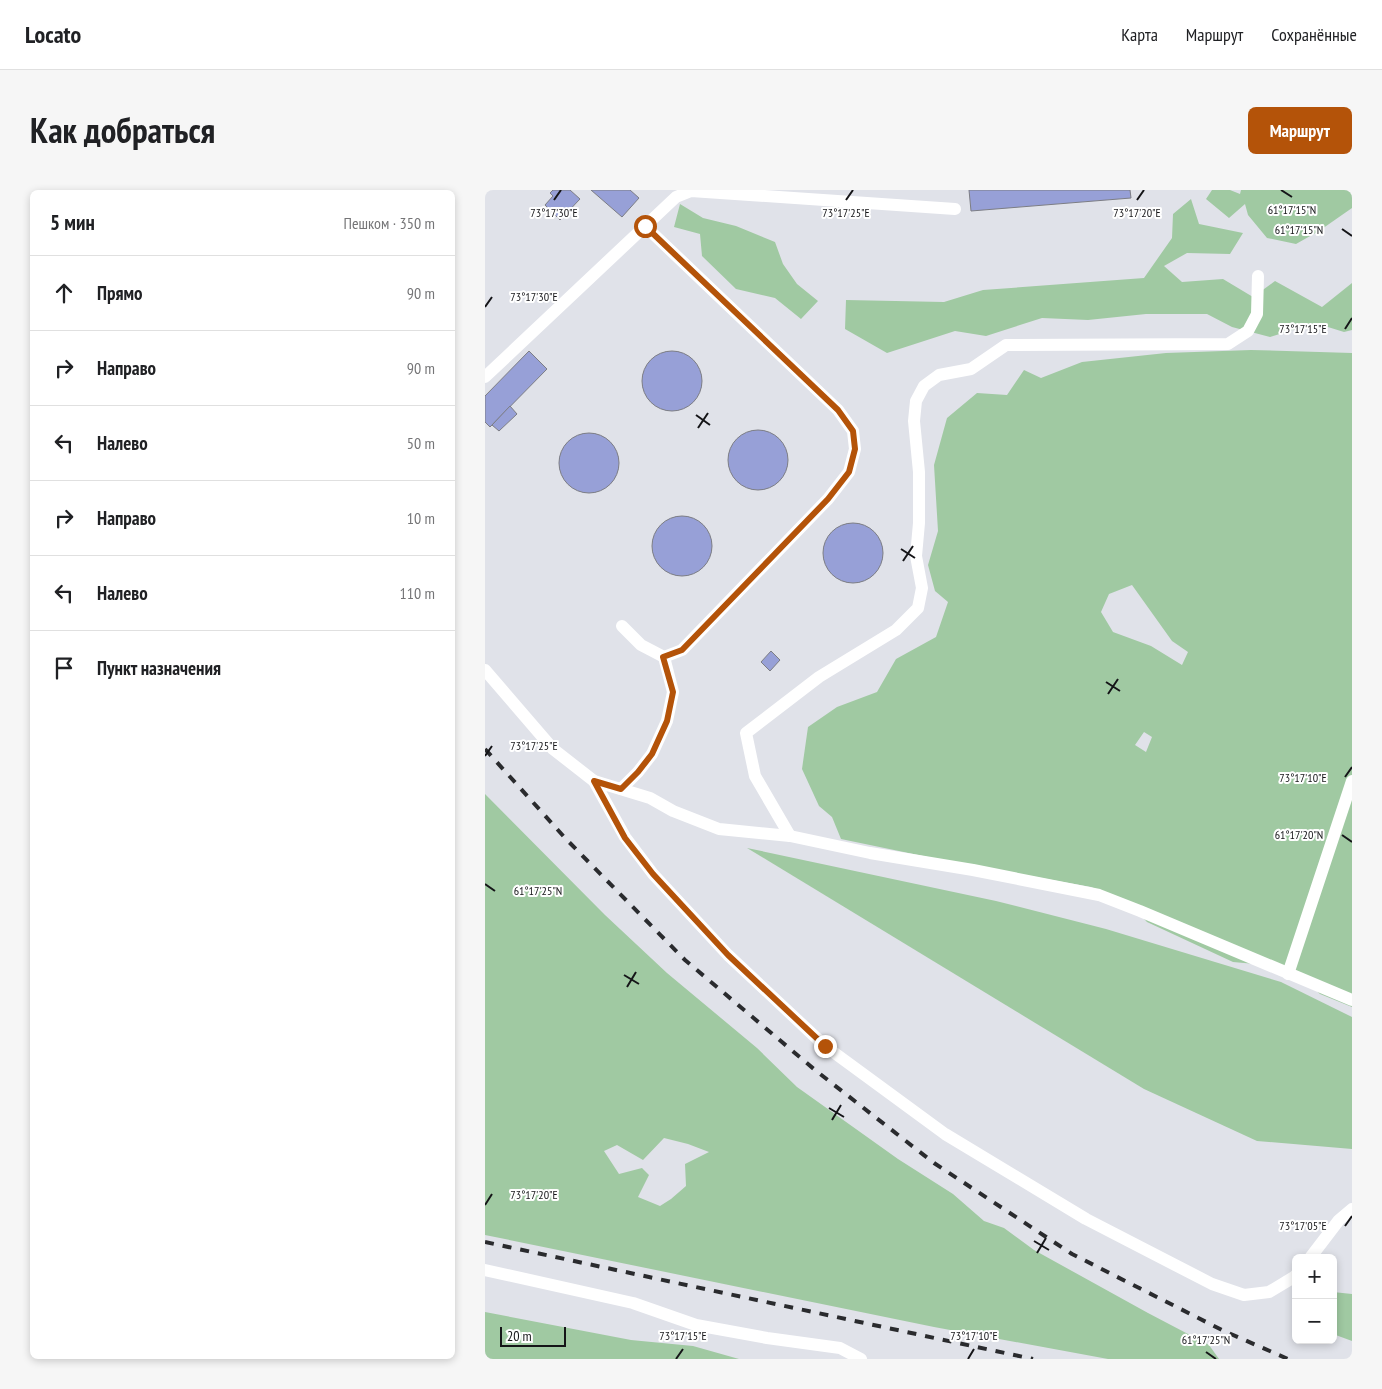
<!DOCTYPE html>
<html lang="ru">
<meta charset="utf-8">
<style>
:root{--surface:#fff;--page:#f6f6f6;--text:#202124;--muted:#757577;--line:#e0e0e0;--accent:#b45309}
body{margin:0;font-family:"PT Sans Narrow",sans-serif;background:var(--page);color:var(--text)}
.controls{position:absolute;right:15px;bottom:15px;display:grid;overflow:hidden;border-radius:8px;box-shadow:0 2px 8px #0003}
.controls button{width:45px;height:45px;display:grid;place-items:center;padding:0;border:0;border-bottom:1px solid var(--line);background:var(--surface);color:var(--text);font:25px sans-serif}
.scale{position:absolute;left:15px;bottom:12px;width:66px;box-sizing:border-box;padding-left:5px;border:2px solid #151518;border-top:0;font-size:14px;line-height:18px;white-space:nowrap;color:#151518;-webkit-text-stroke:4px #fff;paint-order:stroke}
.stop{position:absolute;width:15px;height:15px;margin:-11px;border:4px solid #b45309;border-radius:50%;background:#fff}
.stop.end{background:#b45309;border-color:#fff;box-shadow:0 1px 5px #0008}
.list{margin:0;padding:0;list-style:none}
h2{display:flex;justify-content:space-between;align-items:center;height:65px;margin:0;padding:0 20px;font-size:21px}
h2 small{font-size:16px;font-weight:400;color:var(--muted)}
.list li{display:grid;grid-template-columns:32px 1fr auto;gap:15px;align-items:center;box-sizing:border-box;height:75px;padding:0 20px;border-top:1px solid var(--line)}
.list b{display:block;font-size:19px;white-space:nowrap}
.list em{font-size:16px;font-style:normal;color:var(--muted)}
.icon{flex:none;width:28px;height:28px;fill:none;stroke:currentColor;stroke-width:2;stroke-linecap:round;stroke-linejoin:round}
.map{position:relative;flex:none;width:867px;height:1169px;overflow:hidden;border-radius:8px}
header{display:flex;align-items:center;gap:30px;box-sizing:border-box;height:70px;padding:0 25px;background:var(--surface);border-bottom:1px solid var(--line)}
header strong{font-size:24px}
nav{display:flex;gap:28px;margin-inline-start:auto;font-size:18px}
.intro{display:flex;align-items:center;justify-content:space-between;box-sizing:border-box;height:120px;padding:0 30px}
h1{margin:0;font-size:35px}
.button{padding:12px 22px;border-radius:8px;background:var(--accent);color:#fff;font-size:18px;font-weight:700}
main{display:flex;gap:30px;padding:0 30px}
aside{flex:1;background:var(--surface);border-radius:8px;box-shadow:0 2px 8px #0003}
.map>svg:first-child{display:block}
.green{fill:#a0c9a2;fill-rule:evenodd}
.building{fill:#97a0d7;stroke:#7c7d84}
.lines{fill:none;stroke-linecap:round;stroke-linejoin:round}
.lane{stroke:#fff;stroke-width:12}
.rail{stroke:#2a2b2e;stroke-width:4;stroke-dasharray:9 9;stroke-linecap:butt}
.route{stroke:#b45309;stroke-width:6}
.ticks{fill:none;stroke:#151518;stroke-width:2}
.ticks-label{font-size:12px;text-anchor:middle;fill:#151518;stroke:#fff;stroke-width:4;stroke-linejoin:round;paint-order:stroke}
</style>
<header>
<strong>Locato</strong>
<nav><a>Карта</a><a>Маршрут</a><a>Сохранённые</a></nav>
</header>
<div class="intro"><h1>Как добраться</h1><a class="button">Маршрут</a></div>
<main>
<aside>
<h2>5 мин<small>Пешком · 350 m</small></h2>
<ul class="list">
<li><svg class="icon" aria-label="ahead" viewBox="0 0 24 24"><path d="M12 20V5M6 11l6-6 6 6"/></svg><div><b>Прямо</b></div><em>90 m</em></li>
<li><svg class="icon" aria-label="right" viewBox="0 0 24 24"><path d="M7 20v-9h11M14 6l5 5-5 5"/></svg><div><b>Направо</b></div><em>90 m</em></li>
<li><svg class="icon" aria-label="left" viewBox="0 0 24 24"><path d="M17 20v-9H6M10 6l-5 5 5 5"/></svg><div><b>Налево</b></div><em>50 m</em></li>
<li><svg class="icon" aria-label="right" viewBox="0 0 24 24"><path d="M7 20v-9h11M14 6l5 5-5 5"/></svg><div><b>Направо</b></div><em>10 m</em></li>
<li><svg class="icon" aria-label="left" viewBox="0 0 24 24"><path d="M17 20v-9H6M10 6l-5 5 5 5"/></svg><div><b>Налево</b></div><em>110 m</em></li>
<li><svg class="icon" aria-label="arrive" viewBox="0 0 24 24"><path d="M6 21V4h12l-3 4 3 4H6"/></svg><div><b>Пункт назначения</b></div></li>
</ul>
</aside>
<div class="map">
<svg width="867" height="1169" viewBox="0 0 867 1169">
<rect width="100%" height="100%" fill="#e0e2e9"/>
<!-- green -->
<g class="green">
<path d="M727,0h18l10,4 1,-4h111v18l-33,23 -23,13 -29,-6 -19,-23 -3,-11 -16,14 -23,-19z"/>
<path d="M706,9l8,25 44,9 -13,21 -43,-1 -23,13 18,16 41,-3 30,18 22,-16 47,26 30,-24v47l-8,2 -29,-9 -45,14 -38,-10 -25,-13h-61l-58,6 -46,-2 -56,18 -31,-5 -68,22 -42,-24 1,-29 98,2 39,-12 161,-12 28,-40 1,-24z"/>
<path d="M195,14l23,14 33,8 39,16 8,22 14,20 21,17 -17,18 -26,-21 -39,-9 -34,-33 -2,-22 -26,-7z"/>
<path d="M766,160l101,3v654l-32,-13 -25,-24 -8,-3 -54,-5 -86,-40 -19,-20 -37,-15 -139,-25 -111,-23 -9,-22 -13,-11 -17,-37 6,-42 29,-20 40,-15 19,-33 40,-22 12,-35 -13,-11 -7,-26 10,-34 -4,-66 13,-47 30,-25 30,2 17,-25 17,8 41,-16 84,-9zM647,395l40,56 16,11 -6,13 -31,-19 -38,-14 -12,-20 8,-18zM659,542l8,5 -6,15 -11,-7z"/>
<path d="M0,604l120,121 62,58 90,75 40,39 101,72 55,35 31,27 20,7 30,22 114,63 61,32 10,14h-111l-174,-32 -449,-92zM179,948l24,6 21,8 -24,12 1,22 -15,13 -11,7 -22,-9 11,-22 -7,-7 -23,6 -15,-23 13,-6 26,15z"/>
<path d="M262,658l249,53 110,28 175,53 71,35v132l-95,-8 -113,-52z"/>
<path d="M848,1102l19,2v47l-19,-7z"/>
<path d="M0,1122l146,28 62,6 46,13h-254z"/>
</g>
<!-- building -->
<g class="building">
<path d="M68,0h17l10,9 -20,21 -15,-15 8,-9 -3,-3z"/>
<path d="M106,0h39l9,8 -17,19z"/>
<path d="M484,0h161l1,8 -160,13z"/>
<path d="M44,161l18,18 -57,58 -5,-5v-26z"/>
<circle cx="187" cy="191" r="30"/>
<path d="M25,216l7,8 -18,17 -7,-6z"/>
<circle cx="273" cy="270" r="30"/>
<circle cx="104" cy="273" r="30"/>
<circle cx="197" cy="356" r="30"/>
<circle cx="368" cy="363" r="30"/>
<path d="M286,461l9,9 -10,11 -9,-9z"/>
</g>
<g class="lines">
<!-- lane -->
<g class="lane">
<path d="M0,187l191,-180 15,-6 264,18"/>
<path d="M137,436l19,19 23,12 18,-7 146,-151 21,-27 6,-23 -2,-18 -15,-21 -193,-184"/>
<path d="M0,480l68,79 41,32 31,56 28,37 75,81 97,91 120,88 141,85 126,65 32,11 25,-3 25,-15 2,-2"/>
<path d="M109,591l56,17 23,13 46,18 71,7 80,17 103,17 126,25 41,16 212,89"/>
<path d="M136,599l17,-17 14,-18 15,-33 6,-29 -9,-35"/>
<path d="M305,646l-35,-60 -9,-43 73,-56 77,-47 22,-22 4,-20 -6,-32 3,-33v-51l-5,-51 2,-20 8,-15 15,-11 32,-6 35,-24 222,-1 20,-13 9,-17 1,-38"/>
<path d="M803,784l64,-193"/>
<path d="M825,1068l29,-38 13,-11"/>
<path d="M0,1080l148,33 63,22 71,13 73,10 21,11"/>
</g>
<!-- rail -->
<g class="rail">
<path d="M0,559l81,90 119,121 130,110 119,93 138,91 152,77 64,28"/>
<path d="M0,1052l548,117"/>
</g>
</g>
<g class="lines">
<!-- route -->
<path class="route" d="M160,36l193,184 15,21 2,18 -6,23 -21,27 -146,151 -19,7 10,35 -6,29 -15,33 -14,18 -17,17 -27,-8 31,57 28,36 75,81 97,91"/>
</g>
<!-- ticks -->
<path class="ticks" d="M796,0l11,7M69,10l7,-10M361,10l7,-10M652,10l7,-10M857,39l10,7M0,117l7,-10M860,139l7,-11M211,225l14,10M213,238l10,-15M416,359l14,9M418,371l10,-15M621,492l14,9M623,504l10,-15M0,566l7,-10M860,587l7,-10M857,645l10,7M0,694l10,7M139,785l15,9M142,797l9,-15M344,918l15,9M347,930l9,-15M0,1015l7,-11M860,1036l7,-10M549,1051l15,9M552,1063l9,-15M721,1162l10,7M191,1169l7,-10M483,1169l6,-10"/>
<g class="ticks-label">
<text x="807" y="24">61°17'15"N</text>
<text x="361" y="27">73°17'25"E</text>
<text x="69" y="27">73°17'30"E</text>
<text x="652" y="27">73°17'20"E</text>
<text x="814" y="44">61°17'15"N</text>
<text x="49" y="111">73°17'30"E</text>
<text x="818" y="143">73°17'15"E</text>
<text x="49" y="560">73°17'25"E</text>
<text x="818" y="592">73°17'10"E</text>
<text x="814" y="649">61°17'20"N</text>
<text x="53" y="705">61°17'25"N</text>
<text x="49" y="1009">73°17'20"E</text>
<text x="818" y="1040">73°17'05"E</text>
<text x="198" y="1150">73°17'15"E</text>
<text x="489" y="1150">73°17'10"E</text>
<text x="721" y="1154">61°17'25"N</text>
</g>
</svg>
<div class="controls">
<button>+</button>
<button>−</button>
</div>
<div class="scale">20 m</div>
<div class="stop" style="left:160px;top:36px"></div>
<div class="stop end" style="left:340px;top:856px"></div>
</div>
</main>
